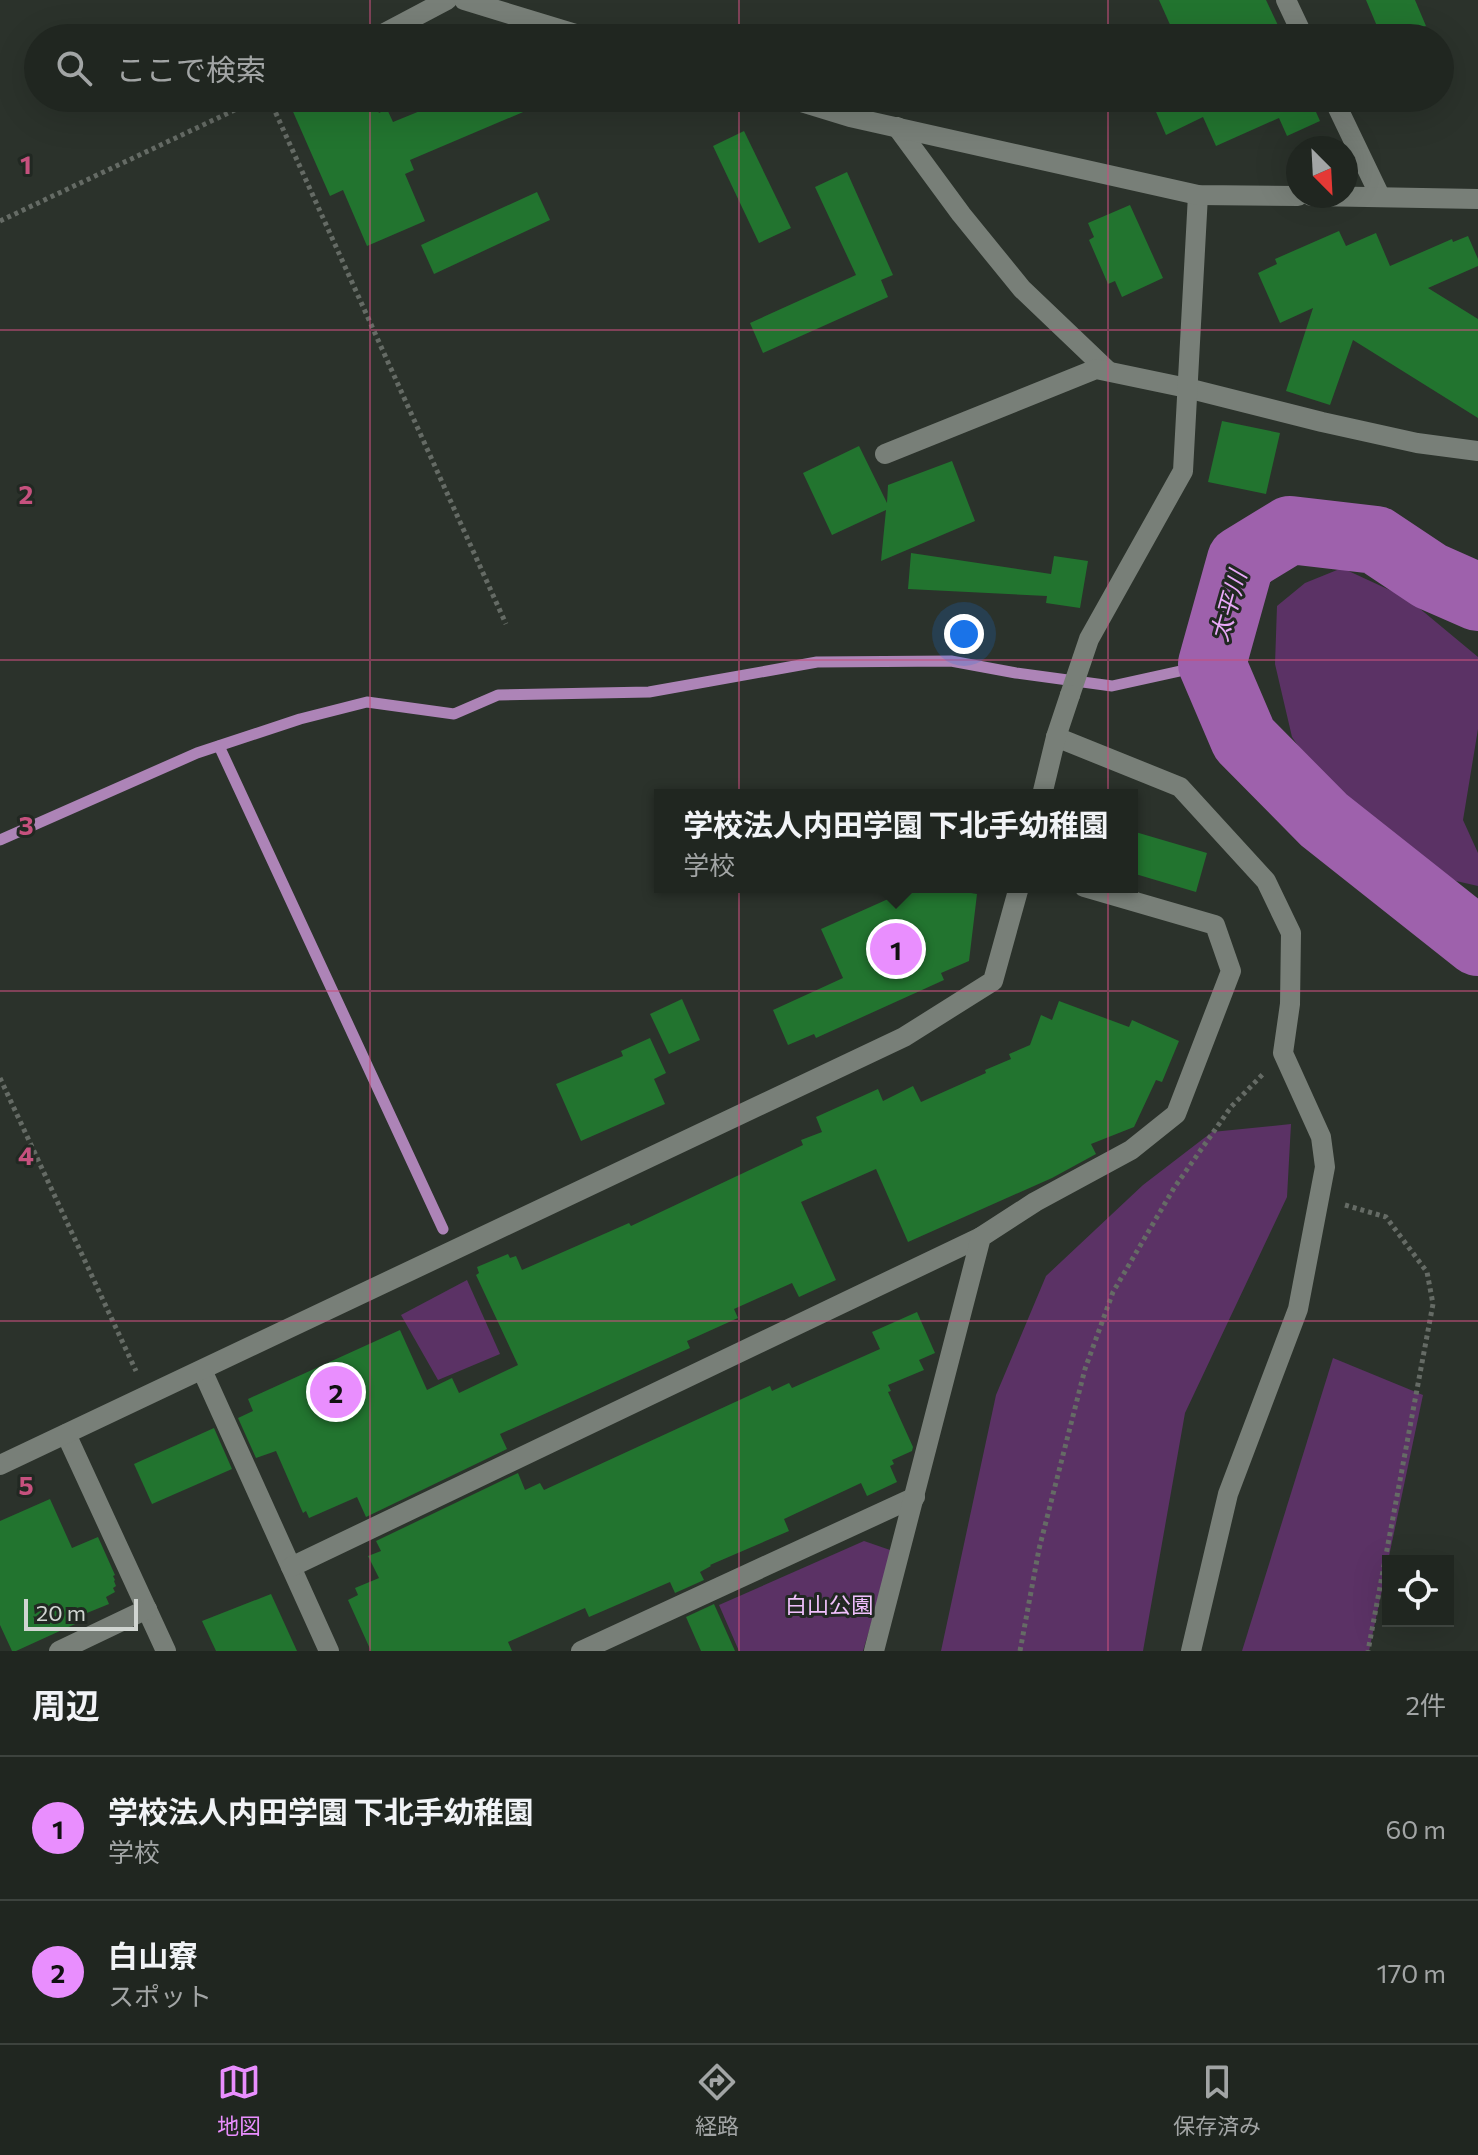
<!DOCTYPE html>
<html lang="ja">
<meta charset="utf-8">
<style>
:root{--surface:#202620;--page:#282e29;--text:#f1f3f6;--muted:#a2a5a5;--line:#3d433e;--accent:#e98efe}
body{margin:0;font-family:Commissioner,"Noto Sans JP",sans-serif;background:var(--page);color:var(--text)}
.controls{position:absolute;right:24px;bottom:24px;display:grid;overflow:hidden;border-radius:0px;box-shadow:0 8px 32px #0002}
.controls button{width:72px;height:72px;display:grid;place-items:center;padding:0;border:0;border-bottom:2px solid var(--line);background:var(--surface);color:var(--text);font:40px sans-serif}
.compass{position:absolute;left:1286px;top:136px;width:72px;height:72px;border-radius:50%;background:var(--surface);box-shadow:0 8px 32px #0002;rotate:156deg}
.scale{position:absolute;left:24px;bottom:20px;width:114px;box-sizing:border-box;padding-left:8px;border:4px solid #d0d5d1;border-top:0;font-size:22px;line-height:28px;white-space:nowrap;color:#d0d5d1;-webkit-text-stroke:6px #212822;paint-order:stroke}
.you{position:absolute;left:964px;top:634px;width:28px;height:28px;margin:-20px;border:6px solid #fff;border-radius:50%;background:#1a73e8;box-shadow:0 0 0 12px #1a73e833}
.badge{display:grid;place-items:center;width:52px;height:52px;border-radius:50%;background:var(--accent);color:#111;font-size:26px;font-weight:700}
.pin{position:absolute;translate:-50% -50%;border:4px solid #fff;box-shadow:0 2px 8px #0006}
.popup{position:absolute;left:654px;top:789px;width:484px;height:104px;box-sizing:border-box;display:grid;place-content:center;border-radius:0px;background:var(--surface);filter:drop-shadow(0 2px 6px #0005);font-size:26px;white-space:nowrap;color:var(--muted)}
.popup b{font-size:30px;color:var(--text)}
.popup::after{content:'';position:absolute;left:50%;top:100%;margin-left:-16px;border:16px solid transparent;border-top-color:var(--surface)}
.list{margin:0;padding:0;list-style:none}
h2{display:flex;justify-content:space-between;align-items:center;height:104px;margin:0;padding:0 32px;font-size:34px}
h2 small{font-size:26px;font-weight:400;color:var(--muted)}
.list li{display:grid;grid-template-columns:52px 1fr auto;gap:24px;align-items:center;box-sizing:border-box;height:144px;padding:0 32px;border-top:2px solid var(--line)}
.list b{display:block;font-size:30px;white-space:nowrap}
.list p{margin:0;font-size:26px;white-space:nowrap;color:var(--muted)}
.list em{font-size:26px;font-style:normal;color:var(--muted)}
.icon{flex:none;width:44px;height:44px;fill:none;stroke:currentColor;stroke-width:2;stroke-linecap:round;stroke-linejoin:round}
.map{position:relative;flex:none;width:1478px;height:1651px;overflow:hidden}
.search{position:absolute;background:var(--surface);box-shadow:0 8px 32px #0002;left:24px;right:24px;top:24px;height:88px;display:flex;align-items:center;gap:20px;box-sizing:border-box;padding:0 28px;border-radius:44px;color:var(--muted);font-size:30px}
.sheet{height:392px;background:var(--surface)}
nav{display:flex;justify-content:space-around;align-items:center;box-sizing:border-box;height:112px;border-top:2px solid var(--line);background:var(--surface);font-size:22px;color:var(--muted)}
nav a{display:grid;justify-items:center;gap:4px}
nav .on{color:var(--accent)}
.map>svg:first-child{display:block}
.green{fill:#5b3265}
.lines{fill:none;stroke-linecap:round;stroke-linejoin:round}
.stream{stroke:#ad84b7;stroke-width:11}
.river{stroke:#9e61ac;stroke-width:68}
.building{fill:#22742f}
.path{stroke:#656b65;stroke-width:5;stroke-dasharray:4 4;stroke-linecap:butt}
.minor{stroke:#787f78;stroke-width:20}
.tertiary{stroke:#787f78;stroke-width:20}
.grid{fill:none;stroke:#c6517e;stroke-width:2;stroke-opacity:0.55}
.labels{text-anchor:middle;stroke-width:6;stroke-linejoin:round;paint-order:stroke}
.park-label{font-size:22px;fill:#f0c0fc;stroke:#212822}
.water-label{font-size:24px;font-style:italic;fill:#e8a8f7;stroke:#212822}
.grid-label{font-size:26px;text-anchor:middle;font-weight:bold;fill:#c6517e;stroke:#212822;stroke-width:6;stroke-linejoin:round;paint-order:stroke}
</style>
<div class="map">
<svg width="1478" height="1651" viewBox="0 0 1478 1651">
<rect width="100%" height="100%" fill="#2b322b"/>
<!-- green -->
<g class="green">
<path d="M1342,568l65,30 71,59v72l-15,91 15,33v33l-22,-5 -111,-67 -53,-77 -17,-73 2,-58 28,-23z"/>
<path d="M1291,1124l-4,73 -102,216 -42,238h-202l55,-256 50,-119 97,-91 69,-53z"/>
<path d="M467,1280l33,74 -62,26 -37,-65z"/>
<path d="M1333,1358l90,37 -54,256h-127z"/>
<path d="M864,1541l29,10 -30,100h-124l-20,-46z"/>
</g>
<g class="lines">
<!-- stream -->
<g class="stream">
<path d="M219,746l224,483"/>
<path d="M0,840l197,-87 103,-34 67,-17 87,12 44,-19 151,-3 168,-30 134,-1 65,12 96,13 100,-22"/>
</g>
<!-- river -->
<path class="river" d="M1478,597l-48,-21 -54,-36 -86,-10 -49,30 -29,104 32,75 80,81 154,122"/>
</g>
<!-- building -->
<g class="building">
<path d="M1159,0h107l18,38h-108z"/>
<path d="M1366,0h49l11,26 -4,1 5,11h-45z"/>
<path d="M287,98h85l7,15 8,-4 6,13 59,-24h104l-146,62 4,10 -9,4 20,47 -58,25 -24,-56 -13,6z"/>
<path d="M1150,98h170v2l-8,3 8,18 -33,15 -8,-18 -63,28 -13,-29 -37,18z"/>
<path d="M744,131l47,97 -32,15 -46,-97z"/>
<path d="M847,172l46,103 -12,5 7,17 -125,56 -13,-30 106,-48 -41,-88z"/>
<path d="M537,192l13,28 -116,54 -13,-29z"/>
<path d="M1130,205l33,73 -41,19 -7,-16 -7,3 -19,-44 5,-3 -6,-14z"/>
<path d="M1339,231l7,15 30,-13 14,33 62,-27 1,3 15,-6 10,23v7l-50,22 50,31v99l-125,-78 -23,65 -44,-14 27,-83 -33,15 -22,-50 19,-9 -2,-5z"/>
<path d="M1222,421l58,12 -14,61 -58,-12z"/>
<path d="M859,446l28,57 1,-18 64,-24 23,60 -94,40 5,-51 -54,25 -29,-62z"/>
<path d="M911,553l140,21 3,-18 34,5 -8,47 -34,-5 1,-7 -139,-7z"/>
<path d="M1132,831l75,22 -11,39 -64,-19z"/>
<path d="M915,887h57l-1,6 6,1 -8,67 -28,12 3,7 -128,58 -2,-4 -26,11 -15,-35 70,-32 -22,-49z"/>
<path d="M682,999l18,41 -31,14 -19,-40z"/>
<path d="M1059,1001l70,26 3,-7 47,21 -17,41 -6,-2 -22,47 -43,17 5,10 -44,24 -144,64 -32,-73 -75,33 35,78 -37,17 -7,-14 -58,26 4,9 -51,23 3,7 -190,86 7,15 -141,68 -9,-20 -48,21 -3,-7 -3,2 -27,-62 -20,7 -18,-40 15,-7 -5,-12 152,-69 27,60 25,-12 7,15 59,-28 -42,-90 3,-2 -2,-6 31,-13 2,4 6,-2 6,14 107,-47 2,3 172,-81 -2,-5 21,-8 -6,-15 62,-28 5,12 30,-15 8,16 65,-29 -1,-3 26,-11 -2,-5 21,-9 11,-30 11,5z"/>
<path d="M650,1038l16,35 -12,6 11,25 -84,37 -25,-57 67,-28 -2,-5z"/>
<path d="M917,1312l18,41 -16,7 5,10 -36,15 3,6 -3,1 25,55 -1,4 -20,9 2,4 -4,2 7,16 -30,14 -6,-13 -77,36 5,12 -79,34 1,1 -11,6 4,8 -29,13 -5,-11 -81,35 -4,-9 -77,34 4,9h-141l-23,-51 10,-5 -3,-7 24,-10 -11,-22 13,-5 -5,-10 142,-68 7,17 15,-7 4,7 226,-104 2,5 17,-8 3,5 88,-39 -8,-17z"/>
<path d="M214,1428l18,41 -80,35 -18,-40z"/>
<path d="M50,1499l22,49 26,-11 17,38 -2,1 2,4 -1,1 2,5 -3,2 2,4 -9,5 3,7 -27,11 2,5 -68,31h-4l-12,-26v-104z"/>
<path d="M271,1594l26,57h-81l-14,-30z"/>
<path d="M714,1604l21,47h-34l-15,-34z"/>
</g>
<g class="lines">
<!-- path -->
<g class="path">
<path d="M269,98l237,526"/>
<path d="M0,221l260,-123"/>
<path d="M0,1078l136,293"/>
<path d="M1345,1205l41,12 41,55 6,32 -65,347"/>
<path d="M1020,1651l19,-102 46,-180 28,-77 61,-104 57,-81 32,-33"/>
</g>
<!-- minor -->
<g class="minor">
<path d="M1286,0l18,38"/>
<path d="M375,38l72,-38"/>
<path d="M1333,98l47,98"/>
<path d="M897,127l64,87 61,75 86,82"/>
<path d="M885,454l211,-85 91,19 135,34 95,21 61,8"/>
<path d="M1070,695l19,-56 94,-168 15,-276"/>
<path d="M1056,737l124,50 86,94 25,52 -1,71 -7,49 38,84 4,30 -27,142 -70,185 -37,157"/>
<path d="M202,1370l127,281"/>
<path d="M66,1434l100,217"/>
<path d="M291,1567l690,-330"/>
<path d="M59,1651l88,-42"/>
<path d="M581,1651l334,-154"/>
<path d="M874,1651l107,-414 54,-35 96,-52 45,-36 55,-143 -16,-46 -131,-38"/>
</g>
<!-- tertiary -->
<g class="tertiary">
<path d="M464,0l125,38"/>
<path d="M788,98l62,19 348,78 100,1"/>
<path d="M1311,196l167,3"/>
<path d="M1042,795l14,-58 14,-42"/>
<path d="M0,1465l904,-428 89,-56 26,-94"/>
</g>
</g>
<!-- grid -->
<path class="grid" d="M370,0v38M739,0v38M1108,0v38M370,98v1553M739,98v1553M1108,98v1553M0,330h1478M0,660h1478M0,991h1478M0,1321h1478"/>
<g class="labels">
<!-- park labels -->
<g class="park-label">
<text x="829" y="1613">白山公園</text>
</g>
<!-- water labels -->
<g class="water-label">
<text transform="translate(1229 606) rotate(-74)" y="8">太平川</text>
</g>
</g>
<g class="grid-label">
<text x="26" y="174">1</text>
<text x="26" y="504">2</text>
<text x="26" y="835">3</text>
<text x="26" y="1165">4</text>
<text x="26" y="1495">5</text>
</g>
</svg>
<div class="controls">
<button><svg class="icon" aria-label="locate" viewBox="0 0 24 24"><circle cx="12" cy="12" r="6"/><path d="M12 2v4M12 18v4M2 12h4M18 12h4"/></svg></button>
</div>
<svg class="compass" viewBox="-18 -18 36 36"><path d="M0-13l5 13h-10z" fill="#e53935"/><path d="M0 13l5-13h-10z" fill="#a2a5a5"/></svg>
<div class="scale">20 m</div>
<div class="you"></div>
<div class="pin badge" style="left:896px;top:949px">1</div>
<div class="popup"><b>学校法人内田学園 下北手幼稚園</b>学校</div>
<div class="pin badge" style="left:336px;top:1392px">2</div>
<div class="search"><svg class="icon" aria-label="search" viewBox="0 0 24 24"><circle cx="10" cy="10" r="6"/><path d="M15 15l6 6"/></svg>ここで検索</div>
</div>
<section class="sheet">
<h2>周辺<small>2件</small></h2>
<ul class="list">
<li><span class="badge">1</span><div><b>学校法人内田学園 下北手幼稚園</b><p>学校</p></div><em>60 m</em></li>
<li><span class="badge">2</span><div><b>白山寮</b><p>スポット</p></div><em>170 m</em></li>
</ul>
</section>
<nav>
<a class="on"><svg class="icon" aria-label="map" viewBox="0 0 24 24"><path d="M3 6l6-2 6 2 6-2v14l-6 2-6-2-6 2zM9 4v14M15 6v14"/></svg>地図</a>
<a><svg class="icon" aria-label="directions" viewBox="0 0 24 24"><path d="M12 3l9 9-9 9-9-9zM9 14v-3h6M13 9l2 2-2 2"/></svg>経路</a>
<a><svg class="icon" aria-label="saved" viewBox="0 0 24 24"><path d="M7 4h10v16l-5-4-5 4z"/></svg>保存済み</a>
</nav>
